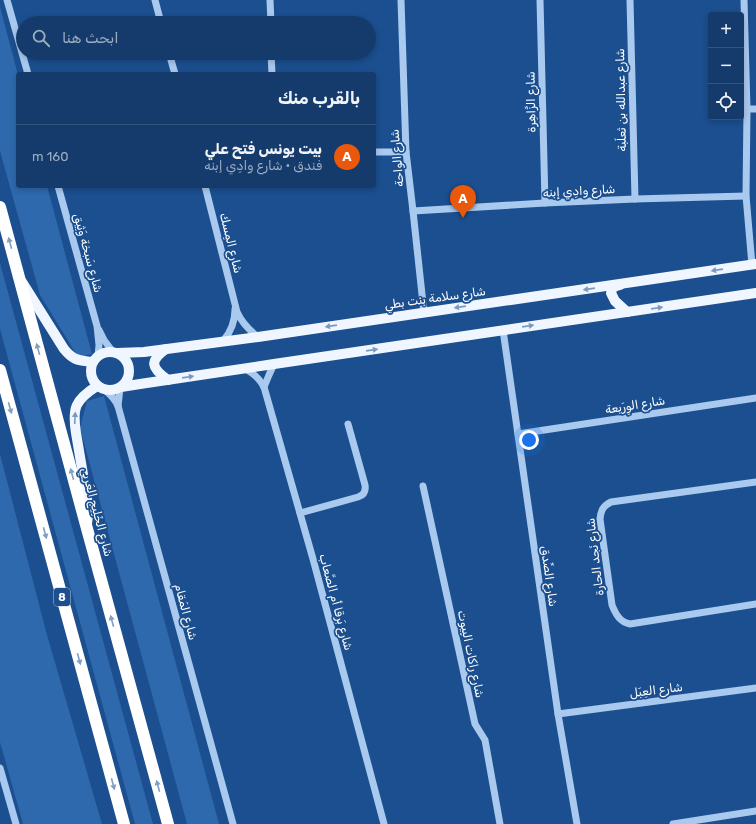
<!DOCTYPE html>
<html lang="ar">
<meta charset="utf-8">
<style>
:root{--surface:#143b6b;--page:#214673;--text:#f1f3f6;--muted:#9dadc1;--line:#33557e;--accent:#ea580c}
body{margin:0;font-family:Rubik,"Noto Naskh Arabic",sans-serif;background:var(--page);color:var(--text);direction:rtl}
.controls{position:absolute;right:12px;top:12px;display:grid;overflow:hidden;border-radius:4px;box-shadow:0 2px 6px #0003}
.controls button{width:36px;height:36px;display:grid;place-items:center;padding:0;border:0;border-bottom:1px solid var(--line);background:var(--surface);color:var(--text);font:20px sans-serif}
.you{position:absolute;left:529px;top:440px;width:14px;height:14px;margin:-10px;border:3px solid #fff;border-radius:50%;background:#1a73e8;box-shadow:0 0 0 6px #1a73e833}
.badge{display:grid;place-items:center;width:26px;height:26px;border-radius:50%;background:var(--accent);color:#fff;font-size:13px;font-weight:700}
.pin{position:absolute;translate:-50% -33px;filter:drop-shadow(0 1px 2px #0008)}
.pin::after{content:'';position:absolute;top:21px;width:14px;height:12px;background:inherit;clip-path:polygon(0 0,100% 0,50% 100%)}
.list{margin:0;padding:0;list-style:none}
h2{display:flex;justify-content:space-between;align-items:center;height:52px;margin:0;padding:0 16px;font-size:17px}
h2 small{font-size:13px;font-weight:400;color:var(--muted)}
.list li{display:grid;grid-template-columns:26px 1fr auto;gap:12px;align-items:center;box-sizing:border-box;height:64px;padding:0 16px;border-top:1px solid var(--line)}
.list b{display:block;font-size:15px;white-space:nowrap}
.list p{margin:0;font-size:13px;white-space:nowrap;color:var(--muted)}
.list em{font-size:13px;font-style:normal;color:var(--muted)}
.icon{flex:none;width:22px;height:22px;fill:none;stroke:currentColor;stroke-width:2;stroke-linecap:round;stroke-linejoin:round}
.map{position:relative;flex:none;width:756px;height:824px;overflow:hidden;direction:ltr}
.search{position:absolute;background:var(--surface);box-shadow:0 2px 6px #0003;left:16px;top:16px;width:360px;height:44px;display:flex;align-items:center;gap:10px;box-sizing:border-box;padding:0 14px;border-radius:22px;color:var(--muted);font-size:15px}
.panel{position:absolute;background:var(--surface);box-shadow:0 2px 6px #0003;left:16px;top:72px;width:360px;height:116px;border-radius:4px;direction:rtl}
.map>svg:first-child{display:block}
.green{fill:#2e69ad}
.lines{fill:none;stroke-linecap:round;stroke-linejoin:round}
.minor{stroke:#a9c9ee;stroke-width:7}
.major{stroke:#f0f6ff;stroke-width:10}
.highway{stroke:#fff;stroke-width:12}
.oneway{fill:#829ec1}
.oneway2{fill:#7b9ac1}
.labels{text-anchor:middle;stroke-width:3.5;stroke-linejoin:round;paint-order:stroke}
.shield{fill:#1b4f8f;stroke:#bbcadd;stroke-width:1}
.shield-label{font-size:11px;font-weight:bold;fill:#fff}
.street-label{font-size:12px;fill:#fff;stroke:#1b4f8f}
</style>
<div class="map">
<svg width="756" height="824" viewBox="0 0 756 824">
<rect width="100%" height="100%" fill="#1b4f8f"/>
<!-- green -->
<g class="green">
<path d="M0,7l18,68v111h29l45,168 -14,3 -38,-62 -40,-144z"/>
<path d="M0,263l153,561h-18l-135,-495z"/>
<path d="M104,396l115,428h-32l-107,-396 7,-27z"/>
<path d="M0,454l47,181 55,189h-79l-23,-82z"/>
</g>
<g class="lines">
<!-- minor -->
<g class="minor">
<path d="M7,0l21,74"/>
<path d="M155,0l6,23"/>
<path d="M270,0l1,23"/>
<path d="M401,0l5,152 7,59 11,102"/>
<path d="M540,0l5,203"/>
<path d="M630,0l5,199"/>
<path d="M744,0l3,109 -1,87 6,69"/>
<path d="M169,53l6,21"/>
<path d="M271,53l1,21"/>
<path d="M747,109h9"/>
<path d="M374,152h32"/>
<path d="M58,186l39,140 2,19 -1,11"/>
<path d="M205,186l32,126c5,11 12,18 21,25"/>
<path d="M413,211l132,-8 90,-4 111,-3"/>
<path d="M99,330l5,10 9,12"/>
<path d="M503,330l55,384 19,110"/>
<path d="M223,341c8,-9 12,-20 12,-32"/>
<path d="M245,369c9,4 14,9 19,18l49,172 71,265"/>
<path d="M264,387l5,-12 5,-11"/>
<path d="M105,390c6,5 10,9 13,16l115,418"/>
<path d="M118,406l2,-18"/>
<path d="M518,434l238,-36"/>
<path d="M756,482l-145,20c-8,4 -10,8 -11,17l12,86c4,10 8,17 18,19l126,-20"/>
<path d="M423,486l52,238 10,16 15,84"/>
<path d="M300,513l58,-16c6,-2 8,-6 7,-12l-17,-61"/>
<path d="M558,714l198,-26"/>
<path d="M0,768l16,56"/>
<path d="M673,824l83,-13"/>
</g>
<!-- major -->
<g class="major">
<path d="M22,282l42,67c10,12 14,11 28,13"/>
<path d="M620,285l-7,2 -2,6 4,8 12,11"/>
<path d="M166,349c-17,12 -15,19 2,31"/>
<circle cx="110" cy="371" r="19"/>
<path d="M117,353l27,-1 114,-15 498,-73"/>
<path d="M121,387l19,-3 134,-20 482,-71"/>
<path d="M87,523l2,-13 -1,-6 -12,-71c-4,-25 -1,-33 21,-47"/>
</g>
<!-- highway -->
<g class="highway">
<path d="M0,207l86,318 82,299"/>
<path d="M0,370l124,454"/>
</g>
</g>
<!-- one-way arrows -->
<defs><path id="oneway-solid" d="M-6-.8H1V-3.2L6.5 0L1 3.2V.8H-6Z"/></defs>
<g class="oneway">
<use href="#oneway-solid" transform="translate(10 243) rotate(-105)"/>
<use href="#oneway-solid" transform="translate(38 349) rotate(-105)"/>
<use href="#oneway-solid" transform="translate(10 408) rotate(75)"/>
<use href="#oneway-solid" transform="translate(72 474) rotate(-105)"/>
<use href="#oneway-solid" transform="translate(45 533) rotate(75)"/>
<use href="#oneway-solid" transform="translate(112 621) rotate(-105)"/>
<use href="#oneway-solid" transform="translate(79 659) rotate(75)"/>
<use href="#oneway-solid" transform="translate(113 784) rotate(75)"/>
<use href="#oneway-solid" transform="translate(158 786) rotate(-105)"/>
</g>
<g class="oneway2">
<use href="#oneway-solid" transform="translate(717 270) rotate(172)"/>
<use href="#oneway-solid" transform="translate(589 289) rotate(172)"/>
<use href="#oneway-solid" transform="translate(460 307) rotate(172)"/>
<use href="#oneway-solid" transform="translate(657 308) rotate(-8)"/>
<use href="#oneway-solid" transform="translate(331 326) rotate(172)"/>
<use href="#oneway-solid" transform="translate(528 326) rotate(-8)"/>
<use href="#oneway-solid" transform="translate(372 350) rotate(-8)"/>
<use href="#oneway-solid" transform="translate(188 377) rotate(-8)"/>
<use href="#oneway-solid" transform="translate(75 418) rotate(-87)"/>
</g>
<g class="labels">
<!-- shield labels -->
<rect class="shield" x="54" y="588" width="16" height="18" rx="3"/>
<g class="shield-label">
<text x="62" y="601">8</text>
</g>
<!-- street labels -->
<g class="street-label">
<text transform="translate(621 100) rotate(-91)" y="4">شارع عبدالله بن ثعلَبة</text>
<text transform="translate(531 102) rotate(-91)" y="4">شارع الزَّاهِرة</text>
<text transform="translate(397 158) rotate(-95)" y="4">شارع الواحة</text>
<text transform="translate(579 191) rotate(-3)" y="4">شارع وادِي إبنه</text>
<text transform="translate(231 243) rotate(76)" y="4">شارع المِسك</text>
<text transform="translate(88 253) rotate(75)" y="4">شارع سَبخة وَثِيق</text>
<text transform="translate(435 298) rotate(-8)" y="4">شارع سلامة بنت بطي</text>
<text transform="translate(635 405) rotate(-9)" y="4">شارع الوِرَيعة</text>
<text transform="translate(97 512) rotate(75)" y="4">شارع الخَلِيج العَربِي</text>
<text transform="translate(595 557) rotate(-97)" y="4">شارع نَجد الحارة</text>
<text transform="translate(549 576) rotate(82)" y="4">شارع الصِّدق</text>
<text transform="translate(336 602) rotate(75)" y="4">شارع بَرقا أم الصَّعاب</text>
<text transform="translate(186 612) rotate(75)" y="4">شارع المَقام</text>
<text transform="translate(471 654) rotate(78)" y="4">شارع راكات البِيوت</text>
<text transform="translate(656 690) rotate(-7)" y="4">شارع العِبَل</text>
</g>
</g>
</svg>
<div class="controls">
<button>+</button>
<button>−</button>
<button><svg class="icon" aria-label="locate" viewBox="0 0 24 24"><circle cx="12" cy="12" r="6"/><path d="M12 2v4M12 18v4M2 12h4M18 12h4"/></svg></button>
</div>
<div class="you"></div>
<div class="pin badge" style="left:463px;top:218px">A</div>
<div class="search"><svg class="icon" aria-label="search" viewBox="0 0 24 24"><circle cx="10" cy="10" r="6"/><path d="M15 15l6 6"/></svg>ابحث هنا</div>
<section class="panel">
<h2>بالقرب منك<small></small></h2>
<ul class="list">
<li><span class="badge">A</span><div><b>بيت يونس فتح علي</b><p>فندق · شارع وادِي إبنه</p></div><em>160 m</em></li>
</ul>
</section>
</div>
